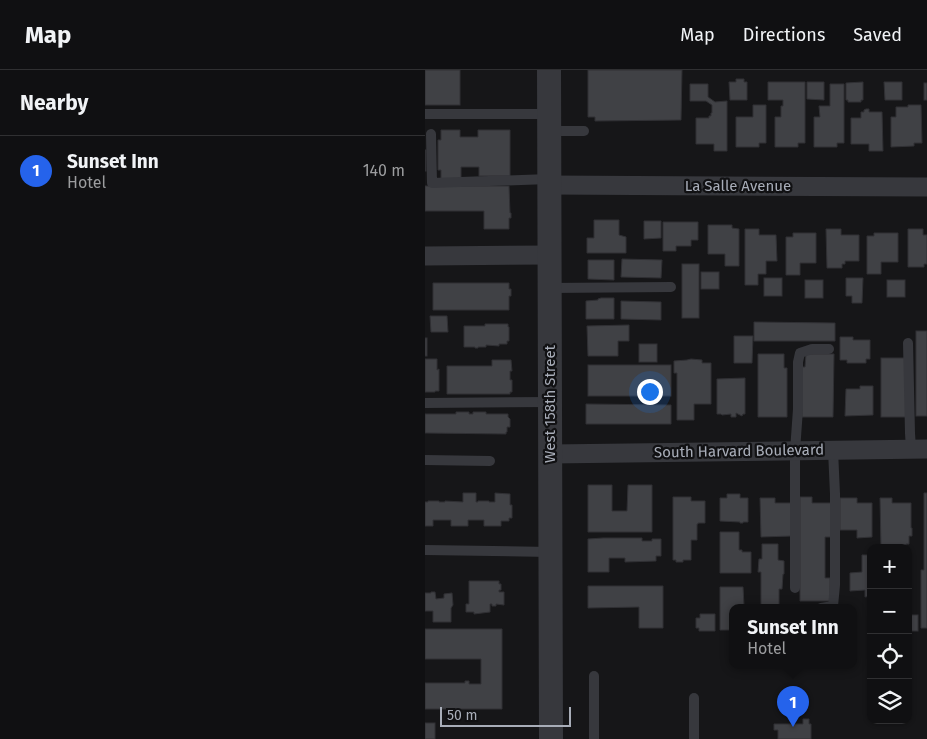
<!DOCTYPE html>
<meta charset="utf-8">
<style>
:root{--surface:#101012;--page:#19191b;--text:#f1f3f6;--muted:#9c9d9f;--line:#303032;--accent:#2563eb}
body{margin:0;font-family:"Fira Sans",sans-serif;background:var(--page);color:var(--text)}
.controls{position:absolute;right:15px;bottom:15px;display:grid;overflow:hidden;border-radius:10px;box-shadow:0 1px 4px #0004}
.controls button{width:45px;height:45px;display:grid;place-items:center;padding:0;border:0;border-bottom:1px solid var(--line);background:var(--surface);color:var(--text);font:25px sans-serif}
.scale{position:absolute;left:15px;bottom:12px;width:131px;box-sizing:border-box;padding-left:5px;border:2px solid #a8adb8;border-top:0;font-size:14px;line-height:18px;white-space:nowrap;color:#a8adb8;-webkit-text-stroke:4px #111113;paint-order:stroke}
.you{position:absolute;left:224px;top:321px;width:18px;height:18px;margin:-12px;border:4px solid #fff;border-radius:50%;background:#1a73e8;box-shadow:0 0 0 8px #1a73e833}
.badge{display:grid;place-items:center;width:32px;height:32px;border-radius:50%;background:var(--accent);color:#fff;font-size:16px;font-weight:700}
.pin{position:absolute;translate:-50% -41px;filter:drop-shadow(0 1px 2px #0008)}
.pin::after{content:'';position:absolute;top:26px;width:18px;height:15px;background:inherit;clip-path:polygon(0 0,100% 0,50% 100%)}
.popup{position:absolute;left:304px;top:534px;width:128px;height:65px;box-sizing:border-box;display:grid;place-content:center;border-radius:10px;background:var(--surface);filter:drop-shadow(0 1px 4px #0005);font-size:16px;white-space:nowrap;color:var(--muted)}
.popup b{font-size:19px;color:var(--text)}
.popup::after{content:'';position:absolute;left:50%;top:100%;margin-left:-10px;border:10px solid transparent;border-top-color:var(--surface)}
.list{margin:0;padding:0;list-style:none}
h2{display:flex;justify-content:space-between;align-items:center;height:65px;margin:0;padding:0 20px;font-size:21px}
h2 small{font-size:16px;font-weight:400;color:var(--muted)}
.list li{display:grid;grid-template-columns:32px 1fr auto;gap:15px;align-items:center;box-sizing:border-box;height:70px;padding:0 20px;border-top:1px solid var(--line)}
.list b{display:block;font-size:19px;white-space:nowrap}
.list p{margin:0;font-size:16px;white-space:nowrap;color:var(--muted)}
.list em{font-size:16px;font-style:normal;color:var(--muted)}
.icon{flex:none;width:28px;height:28px;fill:none;stroke:currentColor;stroke-width:2;stroke-linecap:round;stroke-linejoin:round}
.map{position:relative;flex:none;width:502px;height:669px;overflow:hidden}
header{display:flex;align-items:center;gap:30px;box-sizing:border-box;height:70px;padding:0 25px;background:var(--surface);border-bottom:1px solid var(--line)}
header strong{font-size:24px}
nav{display:flex;gap:28px;margin-inline-start:auto;font-size:18px}
main{display:flex}
aside{flex:1;background:var(--surface)}
.map>svg:first-child{display:block}
.building{fill:#404145;stroke:#303034}
.lines{fill:none;stroke-linecap:round;stroke-linejoin:round}
.service{stroke:#37383d;stroke-width:10}
.minor{stroke:#37383d;stroke-width:19}
.tertiary{stroke:#37383d;stroke-width:24}
.labels{text-anchor:middle;stroke-width:4.5;stroke-linejoin:round;paint-order:stroke}
.street-label{font-size:15px;fill:#a8adb8;stroke:#111113}
</style>
<header>
<strong>Map</strong>
<nav><a>Map</a><a>Directions</a><a>Saved</a></nav>
</header>
<main>
<aside>
<h2>Nearby<small></small></h2>
<ul class="list">
<li><span class="badge">1</span><div><b>Sunset Inn</b><p>Hotel</p></div><em>140 m</em></li>
</ul>
</aside>
<div class="map">
<svg width="502" height="669" viewBox="0 0 502 669">
<rect width="100%" height="100%" fill="#161618"/>
<!-- building -->
<g class="building">
<rect x="0" y="0" width="35" height="35"/>
<path d="M163,0h94l-1,50 -86,1v-4h-7z"/>
<path d="M311,9h8v3h3v18h-17l-1,-18h7z"/>
<path d="M343,12h37v61h-7v4h-23v-30h6v-11h2v-6h-15z"/>
<path d="M382,12h17v18l-17,-1z"/>
<path d="M438,12v18h-2v2h-13v-2h-2v-17z"/>
<path d="M459,12h18v18h-17z"/>
<rect x="499" y="13" width="3" height="17"/>
<path d="M265,14h18v13l7,5 12,-1v50h-13v-7h-18v-26h13v-2h2v-3h1v-8l-6,-4h-16z"/>
<path d="M405,14h14v59h-7v4h-23v-30h6l-1,-11h11z"/>
<path d="M328,35h13v38h-7v4h-23v-30h17z"/>
<path d="M483,35h13l1,38h-8v3l-23,1v-30h5v-10h12z"/>
<path d="M441,39h3v3h13l1,39h-14v-7h-18v-26h10v-6h3v-2z"/>
<path d="M16,60h19v7h18v-7h32v46h-31v-9h-18v12h-20v-9h-3v-30h3z"/>
<rect x="0" y="80" width="1" height="21"/>
<path d="M0,116h84l1,27h1v5h-2v11h-25v-18h-59z"/>
<path d="M169,150h25v15l7,2v16h-39v-15h7z"/>
<path d="M219,151h17v17l-17,1z"/>
<path d="M238,152h35v18h-7v6h-15v5h-13z"/>
<path d="M283,155h24v3l7,1v37h-14v-12h-17z"/>
<path d="M320,159h14v6h17l1,26h-11v13h-8v11h-13z"/>
<path d="M401,159h15v6h18v26h-14v3h-3v4h-15z"/>
<path d="M483,159h15v6h4v29h-3v3h-16z"/>
<path d="M368,163h23v30h-16v12h-14v-38h7z"/>
<path d="M449,163h24v29h-17v12h-14v-38h7z"/>
<path d="M197,189l40,1 -1,18 -40,-1z"/>
<path d="M163,190h26v20l-26,-1z"/>
<rect x="257" y="194" width="17" height="54"/>
<rect x="276" y="202" width="18" height="17"/>
<rect x="339" y="208" width="18" height="18"/>
<path d="M421,208h17l-1,25h-10v-7h-6z"/>
<rect x="380" y="210" width="18" height="18"/>
<rect x="462" y="210" width="18" height="17"/>
<path d="M8,213h76v6h2v7h-2v14h-76z"/>
<path d="M176,228h13v21h-28v-18l12,-1v-1z"/>
<path d="M196,231l40,1v18l-40,-1z"/>
<path d="M5,246h17l1,16h-17z"/>
<path d="M329,252l81,1v18h-81z"/>
<path d="M60,254h23v3h1v14h-2v3h-8v2l-13,-1v2h-8v1h-3v-1h-11v-21h21z"/>
<path d="M204,255v16h-11v15h-30l-1,-30z"/>
<rect x="491" y="261" width="11" height="85"/>
<path d="M309,266h19l-1,27h-18z"/>
<path d="M415,267h13v3h17v19h-4v4h-19v-3h-7z"/>
<rect x="0" y="268" width="2" height="18"/>
<rect x="214" y="274" width="18" height="18"/>
<path d="M333,284h26v14h3v49h-29z"/>
<path d="M381,284h28l-1,63h-31v-50h3z"/>
<rect x="456" y="288" width="25" height="59"/>
<path d="M0,289h12v11l2,-1v22h-4v1h-10z"/>
<path d="M266,289l11,1v3h9v41h-17v16h-17v-47h-3v-12l13,-1z"/>
<path d="M67,290h19l1,11h-2v9h2v12h-2v2h-63v-28h45z"/>
<rect x="163" y="295" width="83" height="31"/>
<path d="M320,308v36h-2l-1,2 -6,-3v4h-5v-3l-9,1 -1,-1h-4v-35z"/>
<path d="M435,316h13v29l-28,1 1,-27h14z"/>
<path d="M161,334l85,1v19h-85z"/>
<path d="M31,342h13v2h4v-2h13v2h22v3l2,2v8h-3v5h-1v2l-81,-1v-19h31z"/>
<path d="M163,415h24v26h15l1,-26h24v47h-64z"/>
<path d="M38,423h13v9h2v-1h11v1h6v-9l15,1v11h2v13h-3v3h-8v5h-17v-6h-16v6h-17v-6h-18v6h-8v-24h3v-1h11v1h6v-1l18,1z"/>
<path d="M499,423h3v135h-6v-58h3z"/>
<path d="M302,424h13v4h8v24h-5v1h-3v-1l-20,-1v-23h7z"/>
<path d="M248,427h18v4h14v22h-7v1h-1v16h-6v20h-8v2h-7v-2h-3z"/>
<path d="M375,427h12v6h20v34h-7v41h5v23h-30z"/>
<path d="M335,428h15v5h16l1,33 -31,1z"/>
<path d="M415,428h17v5h15v34l-15,1v-8h-17z"/>
<path d="M455,428h12v5h19v25h1v8h-3v8h-3v4h-25z"/>
<path d="M295,462h19v18h3v2h9v21h-31z"/>
<path d="M178,468h39v3h10v-2h9v17h-5v5l-31,1v-4h-16v14h-21v-33z"/>
<path d="M337,474h16v16l6,1v13h-1l-1,15h-3v17h16v2h-34v-36h-3l1,-13h3z"/>
<path d="M437,485h9v41l-6,1v-7l-15,1v-18l12,-1z"/>
<path d="M44,511h30v3h2v6h-2v2h5v13l-8,-1v2h-4v-2h-2v8l-16,2v-2h-8v-8h3z"/>
<path d="M163,516h75v42h-24v-21l-51,1z"/>
<path d="M295,517h23l1,19h11v2h-22v22h-13z"/>
<path d="M6,522h4l1,7 8,-1v-4l8,-1 1,12 -2,3v14h-18v-11h-8v-18h6z"/>
<path d="M275,544h15v17h-16v-3h-3v-10h4z"/>
<rect x="483" y="545" width="10" height="16"/>
<path d="M0,559h77v80h-77v-26h40v-2h4v3h12v-25h-56z"/>
<path d="M378,649h6v5h2v15h-33v-9h-4v-6h29z"/>
<rect x="0" y="653" width="10" height="16"/>
</g>
<g class="lines">
<!-- service -->
<g class="service">
<path d="M0,44h124"/>
<path d="M124,61h35"/>
<path d="M6,64l1,49 117,-4"/>
<path d="M124,218l122,-1"/>
<path d="M483,273l2,90 1,16"/>
<path d="M0,333l125,-1"/>
<path d="M0,390l65,1"/>
<path d="M0,480l126,2"/>
<path d="M370,518v-137l3,-42v-47l2,-9 12,-4h17"/>
<path d="M396,538l12,-2 2,-21v-91l-2,-44"/>
<path d="M169,606v63"/>
<path d="M269,628v41"/>
</g>
<!-- minor -->
<g class="minor">
<path d="M124,115l378,2"/>
<path d="M0,186l124,-1"/>
<path d="M126,384l376,-5"/>
</g>
<!-- tertiary -->
<path class="tertiary" d="M124,0l2,669"/>
</g>
<g class="labels">
<!-- street labels -->
<g class="street-label">
<text x="313" y="121">La Salle Avenue</text>
<text transform="translate(125 334) rotate(-90)" y="5">West 158th Street</text>
<text transform="translate(314 381) rotate(-1)" y="5">South Harvard Boulevard</text>
</g>
</g>
</svg>
<div class="controls">
<button>+</button>
<button>−</button>
<button><svg class="icon" aria-label="locate" viewBox="0 0 24 24"><circle cx="12" cy="12" r="6"/><path d="M12 2v4M12 18v4M2 12h4M18 12h4"/></svg></button>
<button><svg class="icon" aria-label="layers" viewBox="0 0 24 24"><path d="M12 4l9 5-9 5-9-5zM3 14l9 5 9-5"/></svg></button>
</div>
<div class="scale">50 m</div>
<div class="you"></div>
<div class="pin badge" style="left:368px;top:657px">1</div>
<div class="popup"><b>Sunset Inn</b>Hotel</div>
</div>
</main>
